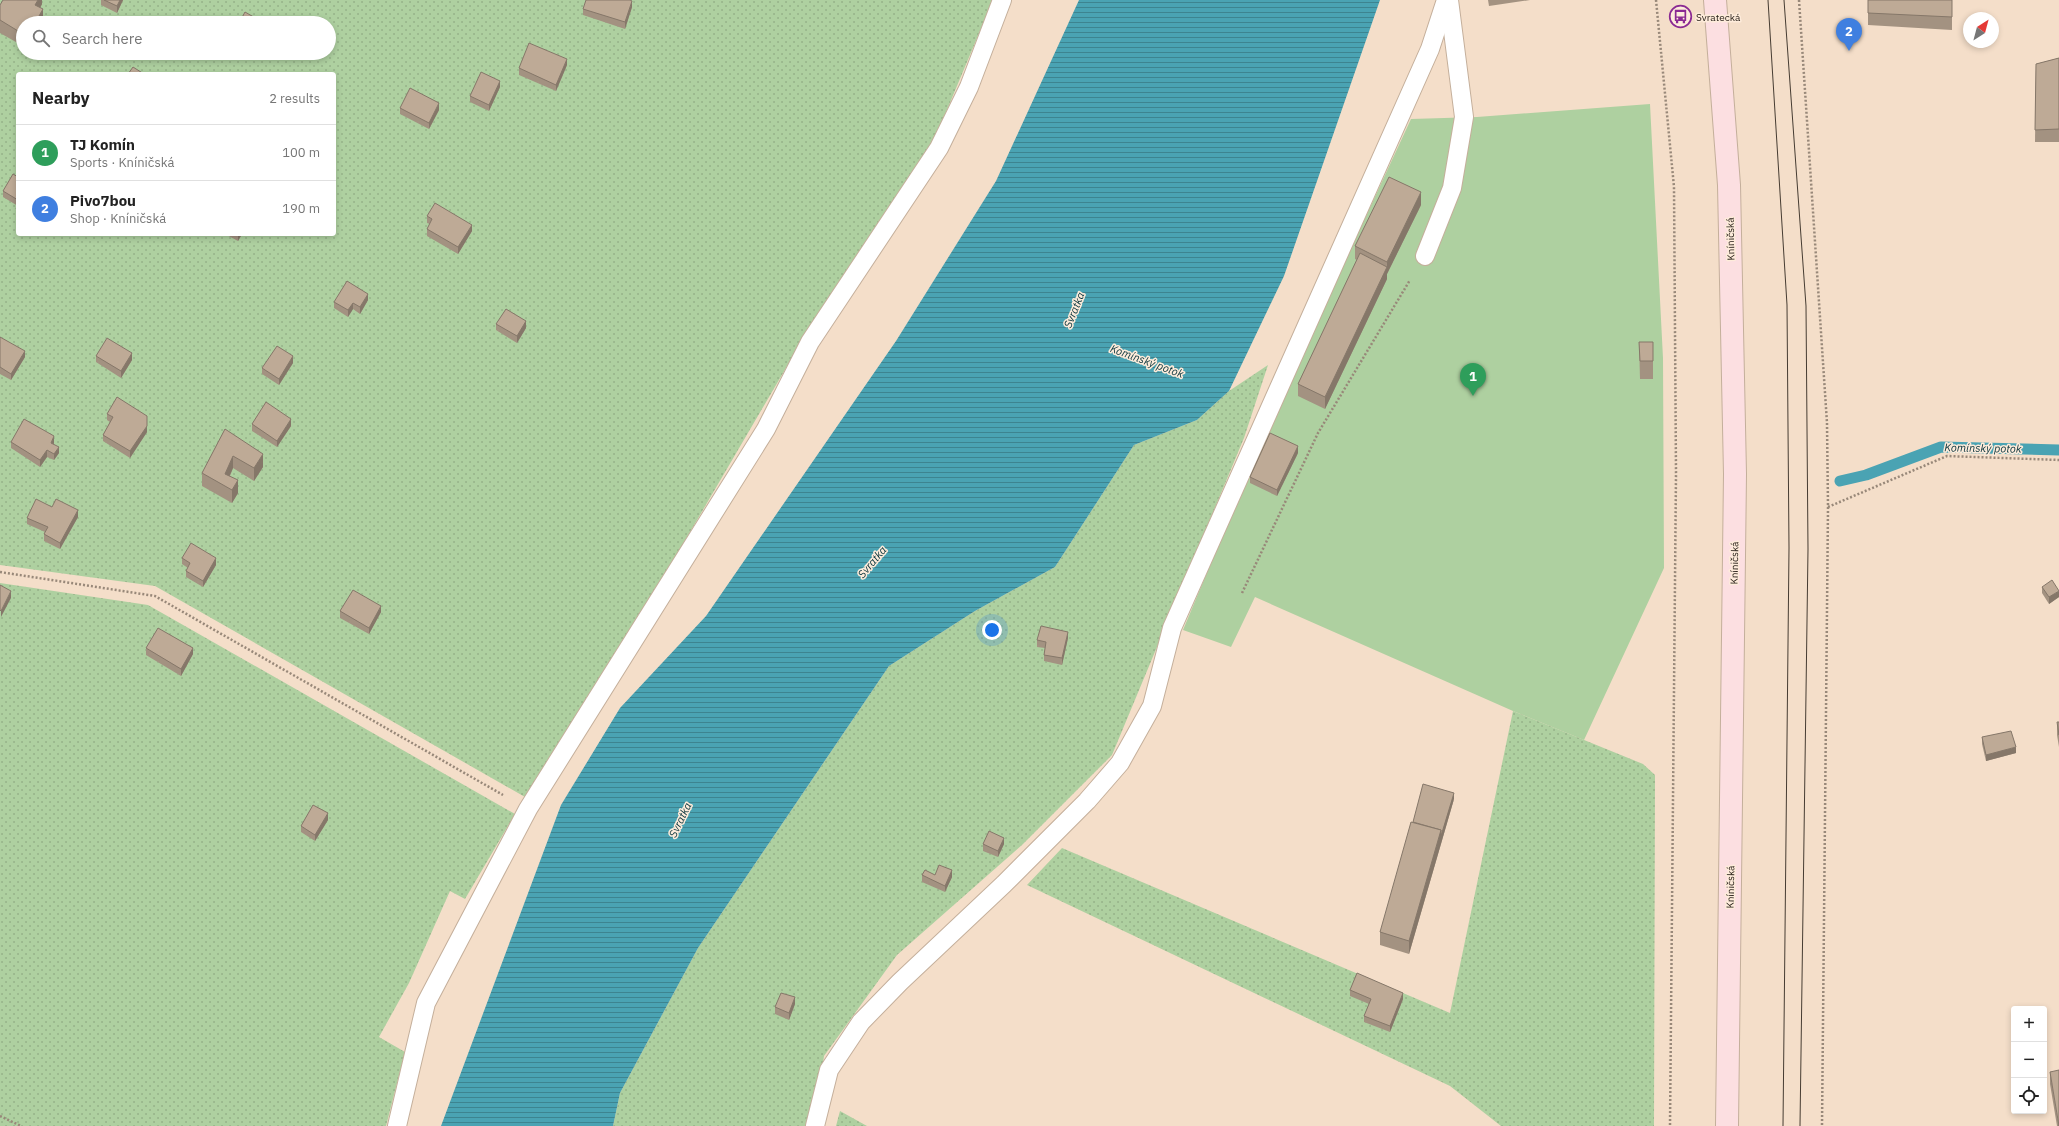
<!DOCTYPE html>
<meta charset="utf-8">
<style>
:root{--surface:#fff;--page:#f6f6f6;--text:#222;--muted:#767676;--line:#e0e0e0;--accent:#8b2a93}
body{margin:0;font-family:"IBM Plex Sans",sans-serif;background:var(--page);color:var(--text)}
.controls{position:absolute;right:12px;bottom:12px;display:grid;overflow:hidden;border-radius:4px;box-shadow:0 2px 6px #0003}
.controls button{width:36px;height:36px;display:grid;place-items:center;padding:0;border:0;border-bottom:1px solid var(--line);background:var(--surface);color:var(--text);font:20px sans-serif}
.compass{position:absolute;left:1963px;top:12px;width:36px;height:36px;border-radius:50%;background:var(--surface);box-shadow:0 2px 6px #0003;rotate:36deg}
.you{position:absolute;left:992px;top:630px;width:14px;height:14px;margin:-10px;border:3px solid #fff;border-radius:50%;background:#1a73e8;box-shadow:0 0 0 6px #1a73e833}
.badge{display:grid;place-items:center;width:26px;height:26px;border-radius:50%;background:var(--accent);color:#fff;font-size:13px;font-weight:700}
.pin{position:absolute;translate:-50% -33px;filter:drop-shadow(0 1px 2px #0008)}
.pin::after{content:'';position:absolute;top:21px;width:14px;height:12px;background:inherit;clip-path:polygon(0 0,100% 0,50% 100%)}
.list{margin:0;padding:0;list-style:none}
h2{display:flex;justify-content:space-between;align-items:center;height:52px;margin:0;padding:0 16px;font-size:17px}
h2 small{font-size:13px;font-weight:400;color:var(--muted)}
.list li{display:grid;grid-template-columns:26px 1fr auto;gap:12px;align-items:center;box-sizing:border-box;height:56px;padding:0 16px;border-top:1px solid var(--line)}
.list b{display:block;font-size:15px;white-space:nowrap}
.list p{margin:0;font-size:13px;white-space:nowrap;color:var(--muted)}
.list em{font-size:13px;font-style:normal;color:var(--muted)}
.icon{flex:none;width:22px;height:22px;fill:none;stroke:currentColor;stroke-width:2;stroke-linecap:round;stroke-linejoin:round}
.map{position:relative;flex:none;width:2059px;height:1126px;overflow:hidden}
.search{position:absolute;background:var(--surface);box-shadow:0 2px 6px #0003;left:16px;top:16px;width:320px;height:44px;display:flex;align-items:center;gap:10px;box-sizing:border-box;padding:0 14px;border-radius:22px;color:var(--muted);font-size:15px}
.panel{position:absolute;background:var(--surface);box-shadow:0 2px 6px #0003;left:16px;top:72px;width:320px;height:164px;border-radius:4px}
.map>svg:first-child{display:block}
.grass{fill:#aed0a0}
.park{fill:url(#park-dots);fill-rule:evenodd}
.water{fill:url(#water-rules)}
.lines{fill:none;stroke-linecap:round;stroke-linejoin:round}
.stream{stroke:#4aa3b3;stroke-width:11}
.lane-casing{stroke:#c4af9b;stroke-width:20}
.secondary-casing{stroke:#c4af9b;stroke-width:24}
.path{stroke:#988879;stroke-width:2.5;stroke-dasharray:2 2;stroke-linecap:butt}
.lane{stroke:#fff;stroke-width:18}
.secondary{stroke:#fcdfe1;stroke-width:22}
.tram{stroke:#463c32;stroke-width:1}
.wall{fill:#a39281}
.shaded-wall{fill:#857769}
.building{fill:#beaa96;stroke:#857769}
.labels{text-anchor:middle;stroke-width:3;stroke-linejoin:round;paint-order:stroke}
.poi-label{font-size:10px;fill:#231b14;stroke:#feecdb;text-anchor:start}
.street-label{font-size:10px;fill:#231b14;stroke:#feecdb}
.water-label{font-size:11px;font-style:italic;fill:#09343c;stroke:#feecdb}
</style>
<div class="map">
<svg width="2059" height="1126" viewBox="0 0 2059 1126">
<defs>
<pattern id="park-dots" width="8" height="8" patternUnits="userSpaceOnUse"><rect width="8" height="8" fill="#aed0a0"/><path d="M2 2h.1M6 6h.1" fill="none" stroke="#95b289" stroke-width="1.8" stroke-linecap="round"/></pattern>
<pattern id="water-rules" width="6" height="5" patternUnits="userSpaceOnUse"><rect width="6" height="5" fill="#4aa3b3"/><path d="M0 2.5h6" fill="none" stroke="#3d8490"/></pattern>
</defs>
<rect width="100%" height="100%" fill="#f4dec9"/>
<!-- grass -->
<path class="grass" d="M1650,104l13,254 1,210 -80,172 -71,-29 -258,-114 -24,50 -48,-17 82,-196 146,-315 66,-2z"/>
<!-- park -->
<g class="park">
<path d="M0,0h993l-57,136 -136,208 -117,200 -158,253 -370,-211 -155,-21zM23,23h306v30h-306zM18,74h316v160h-316z"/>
<path d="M1268,365l-24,73 -132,317 -90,90 -125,110 -73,101 -10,70h-201l7,-33 78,-145 191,-282 86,-55 80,-44 79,-122 63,-25 32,-29z"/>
<path d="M0,583l148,22 367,209 -50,85 -15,-8 -41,92 -30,54 26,15 -19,74h-386z"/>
<path d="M1513,711l130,53 12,11 -1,351h-153l-51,-40 -423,-201 35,-37 388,165z"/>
<path d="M840,1111l27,15h-31z"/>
</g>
<!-- water -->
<path class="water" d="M1079,0h301l-96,276 -55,115 -32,29 -63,25 -79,122 -80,44 -86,55 -191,282 -78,145 -7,33h-172l120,-321 59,-97 86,-92 190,-275 100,-160z"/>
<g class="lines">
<!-- stream -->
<path class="stream" d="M1840,481l26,-6 75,-28 118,3"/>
<defs>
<g id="lane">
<path d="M1425,256l27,-68 12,-71 -15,-117"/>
<path d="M397,1126l29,-123 102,-194 238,-380 44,-87 129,-194 30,-61 33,-87"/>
<path d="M815,1126l14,-56 32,-48 39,-40 104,-98 83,-83 33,-38 32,-57 20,-78 258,-579 16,-49"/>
</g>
<path id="secondary" d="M1715,0l14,185 6,289 -8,652"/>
</defs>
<!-- lane casing -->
<use href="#lane" class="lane-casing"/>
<!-- secondary casing -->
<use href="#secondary" class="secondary-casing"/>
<!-- path -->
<g class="path">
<path d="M1656,0l18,187 2,287 -6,652"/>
<path d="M1799,0l28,423 1,84 -6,619"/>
<path d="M1828,507l119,-51 112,4"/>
<path d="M0,572l155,24 348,199"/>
<path d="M1242,593l76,-160 92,-153"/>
<path d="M0,1116l21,10"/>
</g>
<!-- lane -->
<use href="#lane" class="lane"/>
<!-- secondary -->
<use href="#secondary" class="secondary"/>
<!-- tram -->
<g class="tram">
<path d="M1768,0l19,305 2,243 -6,578"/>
<path d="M1784,0l22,306 2,243 -8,577"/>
</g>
</g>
<!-- wall -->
<g class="wall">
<path d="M42,0v4l-2,4 3,14 -20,1v23l-23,-13v-28z"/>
<path d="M101,0h22l-6,13 -16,-8z"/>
<path d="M1488,0h42l-41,6z"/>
<path d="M1868,0h84v30l-84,-5z"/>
<path d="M632,7l-7,22 -42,-14v-6z"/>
<path d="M2059,58v84h-24l1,-78z"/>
<path d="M567,65l-11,26 -37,-16v-7z"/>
<path d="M500,87l-11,24 -19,-9v-6z"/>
<path d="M400,108l39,2 -10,19 -29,-15z"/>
<path d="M18,177v40l-2,-2v-6l2,-3 -15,-9v-6z"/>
<path d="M1421,205l-34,69v5l-62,130 -27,-13v-12l59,-124 -2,-1v-13z"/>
<path d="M427,216l45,15 -14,23 -31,-18v-7l3,-5 -3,-1z"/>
<path d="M225,234h17l-4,7z"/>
<path d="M368,300l-8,14 -7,-5 -5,8 -14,-9v-6z"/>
<path d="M496,324l30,4 -9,15 -21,-13z"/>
<path d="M0,337l25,20 -14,23 -11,-6z"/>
<path d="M1639,342h14v37h-13z"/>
<path d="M96,356l36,4 -11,18 -25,-16z"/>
<path d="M293,363l-14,22 -17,-11v-6z"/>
<path d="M107,414l40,18 -17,26 -27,-17v-6l7,-13 -3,-2z"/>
<path d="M252,424l39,2 -14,21 -25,-16z"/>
<path d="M225,429l38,38 -9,14 -21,-13 -3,8 8,17 -6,10 -30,-17v-13z"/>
<path d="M11,442l43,1v1l5,9 -5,7 -7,-3 -7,10 -29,-19z"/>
<path d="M1298,453l-21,43 -27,-13v-6z"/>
<path d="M52,507l26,10 -18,32 -16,-8v-7l1,-2 -18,-8v-6z"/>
<path d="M182,558l34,7 -13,22 -17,-10v-6l2,-3 -6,-4z"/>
<path d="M2042,587l17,10 -10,7 -7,-11z"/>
<path d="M340,611l41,1 -12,22 -29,-16z"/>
<path d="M1068,638l-6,27 -18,-4v-6l1,-7 -8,-1v-7z"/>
<path d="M146,648l47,6 -12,22 -35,-21z"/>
<path d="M2057,722h2v25l-2,-12z"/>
<path d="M1982,737l34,16 -30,8 -4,-17z"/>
<path d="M1454,799l-45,155 -29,-9v-13z"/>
<path d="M328,820l-13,21 -14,-9v-6z"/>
<path d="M983,844h21l-6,13 -15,-6z"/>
<path d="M922,875h13l17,2 -7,15 -23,-10z"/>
<path d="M1350,990l53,9 -13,33 -26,-10v-6l5,-12 -19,-8z"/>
<path d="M795,1004l-6,16 -14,-6v-7z"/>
<path d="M2050,1072l9,54h-2l-7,-42z"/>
</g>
<!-- shaded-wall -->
<g class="shaded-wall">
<path d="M38,0h4v4l-7,14v-13z"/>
<path d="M120,0h3l-6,13v-7z"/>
<path d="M632,1v6l-7,22v-7z"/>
<path d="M43,9v13l-1,1h-7z"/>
<path d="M567,59v6l-11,26v-6z"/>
<path d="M500,81v6l-11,24v-6z"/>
<path d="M439,103v7l-10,19v-6z"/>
<path d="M1421,192v13l-34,69v-12z"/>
<path d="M472,225v6l-14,23v-7z"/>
<path d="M238,234h4l-4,7z"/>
<path d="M1387,267v12l-62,130v-12z"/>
<path d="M368,294v6l-8,14v-7z"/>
<path d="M353,303v6l-5,8v-7z"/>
<path d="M526,321v7l-9,15v-7z"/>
<path d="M25,351v6l-14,23v-6z"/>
<path d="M132,353v7l-11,18v-7z"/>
<path d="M293,356v7l-14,22v-6z"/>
<path d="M291,419v7l-14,21v-6z"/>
<path d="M147,426v6l-17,26v-7z"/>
<path d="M54,436v7l-3,6v-6z"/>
<path d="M1298,446v7l-21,43v-6z"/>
<path d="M59,447v6l-5,7v-6z"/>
<path d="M47,450v7l-7,10v-7z"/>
<path d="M263,454v13l-9,14v-13z"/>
<path d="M233,456v12l-8,18v-12z"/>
<path d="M238,480v13l-6,10v-13z"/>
<path d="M78,510v7l-18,32v-6z"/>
<path d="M216,558v7l-13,22v-6z"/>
<path d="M11,591v7l-10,19v-6z"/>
<path d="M2059,591v6l-10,7v-7z"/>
<path d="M381,606v6l-12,22v-6z"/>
<path d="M1068,632v6l-6,27v-7z"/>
<path d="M193,648v6l-12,22v-7z"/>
<path d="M2016,747v6l-30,8v-6z"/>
<path d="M1454,793v6l-45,155v-13l32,-111z"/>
<path d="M328,813v7l-13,21v-6z"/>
<path d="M1004,838v6l-6,13v-6z"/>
<path d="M952,870v7l-7,15v-6z"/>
<path d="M1403,993v6l-13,33v-6z"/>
<path d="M795,997v7l-6,16v-7z"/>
</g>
<!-- building -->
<g class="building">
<path d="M3,0h35l-3,5 8,4 -8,14h-12v11l-23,-14v-15z"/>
<path d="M104,0h16l-3,6z"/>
<path d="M586,0h44l2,1 -7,21 -42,-13z"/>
<path d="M1868,0h84v17l-84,-4z"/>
<path d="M245,12l19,11h-25z"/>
<path d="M529,43l38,16 -11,26 -37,-17z"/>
<path d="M2059,58v71l-24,1 1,-66z"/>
<path d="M133,67l11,7h-16z"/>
<path d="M481,72l19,9 -11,24 -19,-9z"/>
<path d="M410,88l29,15 -10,20 -29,-15z"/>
<path d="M13,174l5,3v23l-15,-9z"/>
<path d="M1389,177l32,15 -34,70 -32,-16z"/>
<path d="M435,203l37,22 -14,22 -31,-18 5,-10 -5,-3z"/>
<path d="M18,205v5l-2,-1z"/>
<path d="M1360,253l27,14 -62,130 -27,-13z"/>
<path d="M347,281l21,13 -8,13 -7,-4 -5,7 -14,-8z"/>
<path d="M506,309l20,12 -9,15 -21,-12z"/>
<path d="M0,337l25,14 -14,23 -11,-7z"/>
<path d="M107,338l25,15 -11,18 -25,-15z"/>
<path d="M1639,342h14v19h-13z"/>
<path d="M277,346l16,10 -14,23 -17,-11z"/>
<path d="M117,397l30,19v10l-17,25 -27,-16 10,-18 -6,-3z"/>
<path d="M266,402l25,17 -14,22 -25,-17z"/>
<path d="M24,419l30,17 -3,7 8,4 -5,7 -7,-4 -7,10 -29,-18z"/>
<path d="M225,429l38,25 -9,14 -21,-12 -8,18 13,6 -6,10 -30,-17z"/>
<path d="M1270,433l28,13 -21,44 -27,-13z"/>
<path d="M36,499l16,8 4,-8 22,11 -18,33 -16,-9 4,-7 -21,-9z"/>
<path d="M191,543l25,15 -13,23 -17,-10 4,-8 -8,-5z"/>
<path d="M2052,580l7,11 -10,6 -7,-10z"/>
<path d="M0,585l11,6 -10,20 -1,-1z"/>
<path d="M353,590l28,16 -12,22 -29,-17z"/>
<path d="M1041,626l27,6 -6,26 -18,-3 2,-13 -9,-2z"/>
<path d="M158,628l35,20 -12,21 -35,-21z"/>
<path d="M2057,722h2v13z"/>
<path d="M2011,731l5,16 -30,8 -4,-18z"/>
<path d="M1423,784l31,9 -13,43v-6l-28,-8z"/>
<path d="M313,805l15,8 -13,22 -14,-9z"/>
<path d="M1411,822l30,8 -32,111 -29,-9z"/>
<path d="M989,831l15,7 -6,13 -15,-7z"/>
<path d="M939,865l13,5 -7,16 -23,-11 3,-5 10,5z"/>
<path d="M1357,973l46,20 -13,33 -26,-10 7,-17 -21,-9z"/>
<path d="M781,993l14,4 -6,16 -14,-6z"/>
<path d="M2059,1070v56l-9,-54z"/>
</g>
<!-- icons -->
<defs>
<symbol id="bus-ring" viewBox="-11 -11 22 22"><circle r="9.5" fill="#feecdb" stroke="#8b2a93" stroke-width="1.5"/><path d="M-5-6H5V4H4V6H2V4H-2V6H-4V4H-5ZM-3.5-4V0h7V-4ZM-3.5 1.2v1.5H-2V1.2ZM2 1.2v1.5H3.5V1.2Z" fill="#8b2a93"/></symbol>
</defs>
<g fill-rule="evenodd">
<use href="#bus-ring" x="1668" y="4" width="25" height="25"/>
</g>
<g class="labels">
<!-- poi labels -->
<g class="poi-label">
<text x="1696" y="21">Svratecká</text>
</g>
<!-- street labels -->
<g class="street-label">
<text transform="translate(1730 239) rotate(-91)" y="4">Kníničská</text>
<text transform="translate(1734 563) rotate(-89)" y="4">Kníničská</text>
<text transform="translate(1730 887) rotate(-89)" y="4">Kníničská</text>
</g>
<!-- water labels -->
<g class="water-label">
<text transform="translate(1074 310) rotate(-68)" y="4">Svratka</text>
<text transform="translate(1147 361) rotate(20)" y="4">Komínský potok</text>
<text transform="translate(1983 448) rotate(1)" y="4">Komínský potok</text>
<text transform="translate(872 562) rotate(-50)" y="4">Svratka</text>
<text transform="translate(680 820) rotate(-64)" y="4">Svratka</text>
</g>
</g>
</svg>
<div class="controls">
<button>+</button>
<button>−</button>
<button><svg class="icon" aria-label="locate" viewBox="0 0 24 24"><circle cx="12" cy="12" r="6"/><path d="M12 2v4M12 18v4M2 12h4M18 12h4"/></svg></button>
</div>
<svg class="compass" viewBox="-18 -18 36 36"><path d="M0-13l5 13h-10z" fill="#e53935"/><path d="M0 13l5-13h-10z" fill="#767676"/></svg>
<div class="you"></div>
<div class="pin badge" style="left:1473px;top:396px;background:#2e9e5b">1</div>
<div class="pin badge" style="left:1849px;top:51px;background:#3f7fe0">2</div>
<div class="search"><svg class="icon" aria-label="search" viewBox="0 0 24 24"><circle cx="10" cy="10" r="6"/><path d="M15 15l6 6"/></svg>Search here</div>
<section class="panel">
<h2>Nearby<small>2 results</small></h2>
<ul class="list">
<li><span class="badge" style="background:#2e9e5b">1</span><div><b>TJ Komín</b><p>Sports · Kníničská</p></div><em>100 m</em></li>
<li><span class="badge" style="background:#3f7fe0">2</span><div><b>Pivo7bou</b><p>Shop · Kníničská</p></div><em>190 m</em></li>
</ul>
</section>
</div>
